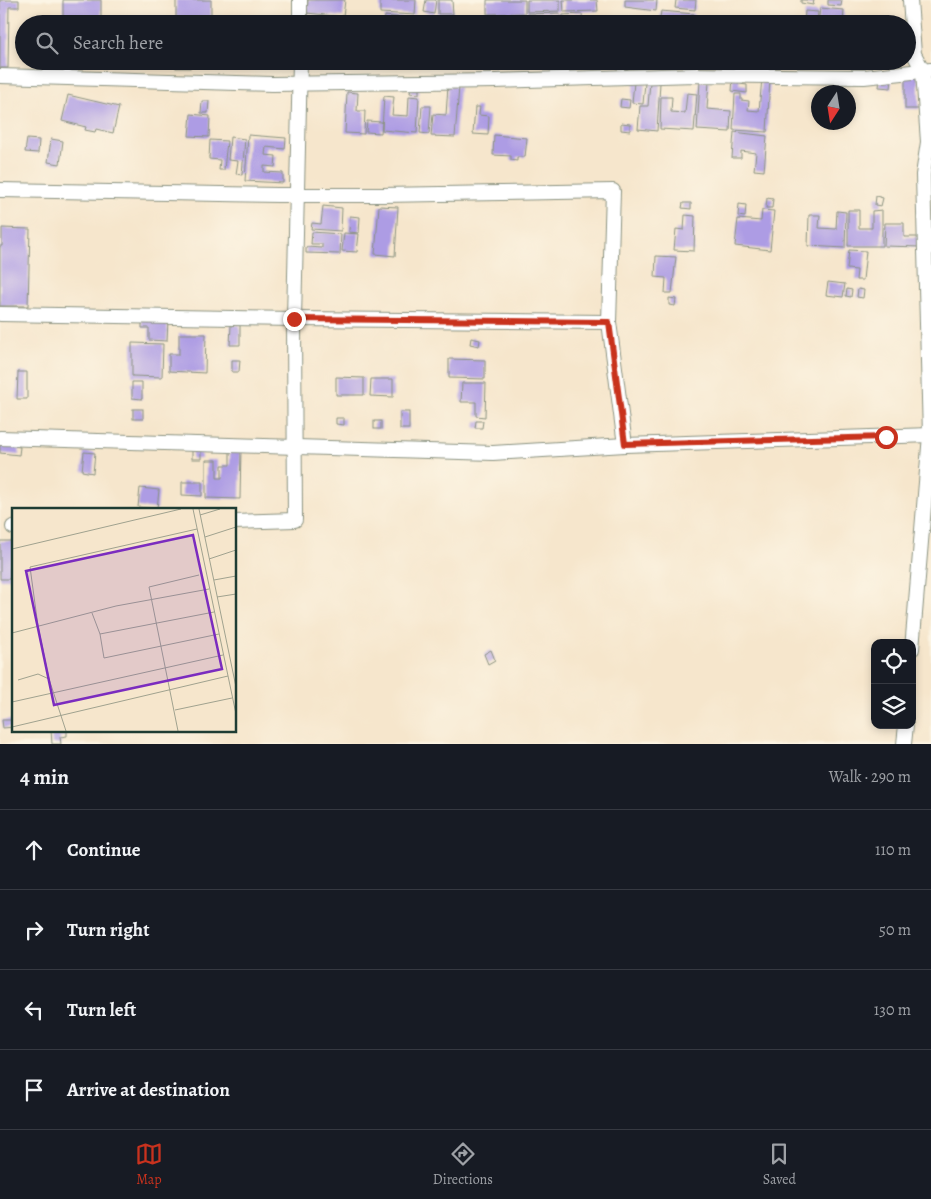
<!DOCTYPE html>
<meta charset="utf-8">
<style>
:root{--surface:#171b24;--page:#20242c;--text:#f1f3f6;--muted:#9ea1a6;--line:#363941;--accent:#c8321e}
body{margin:0;font-family:Alegreya,serif;background:var(--page);color:var(--text)}
.controls{position:absolute;right:15px;bottom:15px;display:grid;overflow:hidden;border-radius:10px;box-shadow:0 2px 8px #0003}
.controls button{width:45px;height:45px;display:grid;place-items:center;padding:0;border:0;border-bottom:1px solid var(--line);background:var(--surface);color:var(--text);font:25px sans-serif}
.compass{position:absolute;left:811px;top:85px;width:45px;height:45px;border-radius:50%;background:var(--surface);box-shadow:0 2px 8px #0003;rotate:192deg}
.stop{position:absolute;width:15px;height:15px;margin:-11px;border:4px solid #c8321e;border-radius:50%;background:#fff}
.stop.end{background:#c8321e;border-color:#fff;box-shadow:0 1px 5px #0008}
.list{margin:0;padding:0;list-style:none}
h2{display:flex;justify-content:space-between;align-items:center;height:65px;margin:0;padding:0 20px;font-size:21px}
h2 small{font-size:16px;font-weight:400;color:var(--muted)}
.list li{display:grid;grid-template-columns:32px 1fr auto;gap:15px;align-items:center;box-sizing:border-box;height:80px;padding:0 20px;border-top:1px solid var(--line)}
.list b{display:block;font-size:19px;white-space:nowrap}
.list em{font-size:16px;font-style:normal;color:var(--muted)}
.icon{flex:none;width:28px;height:28px;fill:none;stroke:currentColor;stroke-width:2;stroke-linecap:round;stroke-linejoin:round}
.map{position:relative;flex:none;width:931px;height:744px;overflow:hidden}
.search{position:absolute;background:var(--surface);box-shadow:0 2px 8px #0003;left:15px;right:15px;top:15px;height:55px;display:flex;align-items:center;gap:12px;box-sizing:border-box;padding:0 18px;border-radius:28px;color:var(--muted);font-size:19px}
.sheet{height:385px;background:var(--surface)}
nav{display:flex;justify-content:space-around;align-items:center;box-sizing:border-box;height:70px;border-top:1px solid var(--line);background:var(--surface);font-size:14px;color:var(--muted)}
nav a{display:grid;justify-items:center;gap:2px}
nav .on{color:var(--accent)}
.map>svg:first-child{display:block}
.building{fill:#ad9ce4}
.lines{fill:none;stroke-linecap:round;stroke-linejoin:round}
.minor-casing{stroke:#8a9280;stroke-width:16}
.minor{stroke:#fff;stroke-width:14}
.route{stroke:#c8321e;stroke-width:6}
.inset-road{fill:none;stroke:#a0a28f;stroke-width:1}
.view{fill:#7b2cbf;fill-opacity:0.15;stroke:#7b2cbf;stroke-width:2.5}
.inset-edge{fill:none;stroke:#1f3d34;stroke-width:2.5}
</style>
<div class="map">
<svg width="931" height="744" viewBox="0 0 931 744">
<rect width="100%" height="100%" fill="#fcf5e5"/>
<filter id="ink" filterUnits="userSpaceOnUse"><feTurbulence type="fractalNoise" baseFrequency=".02" numOctaves="2"/><feDisplacementMap in="SourceGraphic" scale="10" xChannelSelector="R" yChannelSelector="G"/><feConvolveMatrix kernelMatrix="1 2 1 2 8 2 1 2 1" color-interpolation-filters="sRGB"/></filter>
<filter id="wash" filterUnits="userSpaceOnUse"><feTurbulence type="fractalNoise" baseFrequency=".0096" numOctaves="4" result="noise"/><feDisplacementMap in="SourceGraphic" scale="20" xChannelSelector="R" yChannelSelector="G"/><feGaussianBlur stdDeviation="1.12" result="paint"/><feColorMatrix in="noise" values="0 0 0 0 0 0 0 0 0 0 0 0 0 0 0 0 0 1.4 0 .05"/><feComposite in="paint" operator="in"/></filter>
<g filter="url(#wash)">
<rect width="100%" height="100%" fill="#f6e6cc"/>
<g id="blocks">
<!-- building -->
<g class="building">
<path d="M0,0h19v7h-10l-1,61h-8z"/>
<path d="M63,0h38v18h-18v6h-20z"/>
<path d="M176,0h35v19l-35,1z"/>
<path d="M308,0h37l-2,17 -36,-4z"/>
<path d="M380,0h36l-1,15 -35,-2z"/>
<path d="M426,0h10l-2,14 -10,-2z"/>
<path d="M438,0h14l1,14h-15z"/>
<path d="M487,0h38v13l-38,1z"/>
<path d="M527,0h33v11l-33,1z"/>
<path d="M563,0h34l1,11 -34,1z"/>
<path d="M625,0h32l-1,11 -31,-4z"/>
<path d="M676,0h20l-1,10 -20,-2z"/>
<path d="M801,0h13l-1,5 -12,-2z"/>
<path d="M828,0h14l-1,6 -13,-1z"/>
<path d="M820,8l24,2 -1,14h-25z"/>
<path d="M661,11l33,3 -1,10h-34z"/>
<path d="M805,11l13,1 -1,12h-13z"/>
<path d="M560,13l1,11h-33v-10z"/>
<path d="M582,14l1,10h-20v-9z"/>
<path d="M385,16l33,3 -1,5h-33z"/>
<path d="M485,16v8h-30v-7z"/>
<rect x="497" y="16" width="18" height="8"/>
<path d="M212,20v4h-37v-3z"/>
<rect x="176" y="61" width="14" height="7"/>
<rect x="905" y="75" width="14" height="34"/>
<path d="M733,78l7,1 -1,5 8,1v8l-15,-2z"/>
<path d="M762,78l8,1 -3,53 -34,-2 2,-36h6v6l8,1 -1,9 11,1z"/>
<path d="M880,79l12,1 -1,8 -12,-1z"/>
<path d="M700,81l9,1 -2,27 24,2 -1,21 -33,-2z"/>
<path d="M634,82l11,1 -2,21 -11,-1z"/>
<path d="M650,82l10,1 -3,48 -19,-2 2,-23h8z"/>
<path d="M411,86l8,1v7l-9,-1z"/>
<path d="M448,86l11,1 -4,50 -24,-1 2,-22 13,1z"/>
<path d="M347,92l11,1 -1,18h8l-1,23 -19,-1z"/>
<path d="M687,93l10,1 -3,37 -34,-2 1,-32h11l-1,15 14,1z"/>
<path d="M68,95l51,12 -6,26 -17,-4 -1,3 -10,-2 1,-3 -24,-6z"/>
<path d="M384,96l10,1 -2,18 16,1 1,-20 10,1 -2,36 -35,-3z"/>
<path d="M621,99l9,1 -1,8 -9,-1z"/>
<path d="M202,101h7l-1,12h-7z"/>
<path d="M422,106h9l-2,28 -9,-1z"/>
<path d="M475,107h5l-1,8 10,1 -1,19 -15,-1z"/>
<path d="M191,114l19,2 -1,21 -20,-1z"/>
<path d="M367,121l15,1 -1,11 -15,-1z"/>
<path d="M621,123l9,1v7l-9,-1z"/>
<path d="M734,132l33,4 -3,35 -10,-1 2,-17 -15,-2v7h-9z"/>
<path d="M248,135l38,3 -1,11 -19,-2 -1,8 11,1 -1,11 -11,-1v6l19,1v10l-38,-2z"/>
<path d="M494,135l33,3 -2,19h-8v4l-6,-1v-4l-18,-1z"/>
<path d="M230,137l15,2 -3,36 -6,-1 2,-13 -10,-1z"/>
<path d="M27,139l12,1 -1,13 -13,-1z"/>
<path d="M51,139l12,2 -3,23 -12,-2z"/>
<path d="M210,140l17,1 -3,29h-5l1,-10 -11,-1z"/>
<path d="M876,196l7,2 -2,8 -6,-1z"/>
<path d="M767,198l6,1 -1,9h-6z"/>
<path d="M683,203h8v6l-9,-1z"/>
<path d="M739,204l7,1 -1,12 -7,-1z"/>
<path d="M323,206l19,2 -1,23 -30,-2 1,-6 9,1z"/>
<path d="M379,206l19,1 -3,49 -20,-2z"/>
<path d="M762,210l12,1 -4,39 -35,-4 3,-27 23,2z"/>
<path d="M848,210h11v18h13v-17l10,-1v36h-34z"/>
<path d="M837,211l9,1 -1,36 -37,-2 1,-31h11l-1,13 17,1z"/>
<path d="M685,215l10,1 -1,35 -20,-1 2,-21 8,1z"/>
<path d="M350,216l10,1 -1,16 -10,-1z"/>
<path d="M885,223h19v14h17v10l-37,-1z"/>
<path d="M2,228l28,1 -2,77h-28v-60h2z"/>
<path d="M312,232l29,2 -1,20 -34,-1v-6l16,1v-4h-11z"/>
<path d="M344,233l15,1 -2,18 -15,-1z"/>
<path d="M849,250l17,1 -3,29h-7l1,-10 -10,-1z"/>
<path d="M656,256l20,1 -4,36h-7l1,-15 -11,-1z"/>
<path d="M828,282l17,2 -2,13 -17,-2z"/>
<path d="M847,289l5,1 -1,7 -5,-1z"/>
<path d="M858,289l6,1 -1,8 -6,-1z"/>
<path d="M669,298l7,1 -1,7 -6,-1z"/>
<path d="M142,319l26,1 -1,21 -18,-1v-12h-7z"/>
<path d="M231,325h9v20h-10z"/>
<path d="M179,334h27l-1,39 -36,-2v-17h10z"/>
<path d="M471,338l9,2 -1,6 -9,-2z"/>
<path d="M132,343l31,1 -1,33 -30,-1z"/>
<path d="M449,359l36,1v19l-36,-1z"/>
<path d="M232,360h8l-1,12h-7z"/>
<path d="M18,372h9v27h-10z"/>
<path d="M336,377l28,1v17h-28z"/>
<path d="M371,379h22v18l-23,-1z"/>
<path d="M132,382h10v17l-10,-1z"/>
<path d="M462,383h24l-1,34 -9,-1v-14h-15z"/>
<rect x="133" y="409" width="10" height="10"/>
<rect x="400" y="412" width="9" height="17"/>
<path d="M336,418h8v7l-8,-1z"/>
<rect x="374" y="421" width="7" height="8"/>
<path d="M476,421h7l-1,7h-7z"/>
<path d="M0,444l20,3 -1,8 -19,-2z"/>
<rect x="192" y="449" width="9" height="10"/>
<path d="M230,449h11l-1,50 -34,-1v-38h11v18h5v-13h8z"/>
<path d="M84,452l11,1 -2,20 -11,-2z"/>
<path d="M182,482h20v14l-20,-1z"/>
<path d="M140,488l19,2 -2,19 -19,-2z"/>
<path d="M0,541h14v27h-4v11h-10z"/>
<path d="M491,650l4,10 -7,4 -4,-10z"/>
<path d="M2,720h11l1,7 -11,1z"/>
<path d="M51,730h16v6l-7,1 1,7h-9z"/>
</g>
</g>
</g>
<g filter="url(#ink)">
<use href="#blocks" fill-opacity="0" stroke="#8a9280" stroke-width="1"/>
<g class="lines">
<defs>
<g id="minor">
<path d="M300,0v24"/>
<path d="M910,0l4,54 9,17 5,71 3,4"/>
<path d="M0,76l272,8 223,-3 200,-6 169,2 67,-7"/>
<path d="M0,190l278,5h104l231,-4 -4,131"/>
<path d="M0,314l294,5 315,3 16,123"/>
<path d="M0,438l493,15 132,-8 306,-10"/>
<path d="M235,522l60,-2 -1,-201 6,-258"/>
<path d="M13,527h1"/>
<path d="M912,649l18,-214 -7,-260 5,-33"/>
<path d="M904,744l2,-19"/>
</g>
</defs>
<!-- minor casing -->
<use href="#minor" class="minor-casing"/>
<!-- minor -->
<use href="#minor" class="minor"/>
</g>
</g>
<g class="lines" filter="url(#ink)">
<!-- route -->
<path class="route" d="M294,319l315,3 16,122 261,-7"/>
</g>
<!-- overview -->
<g transform="translate(12 508)">
<rect width="224" height="224" fill="#f6e6cc"/>
<path class="inset-road" d="M181,1l43,205M187,1l37,178M188,7l20,-6M193,29l31,-10M0,41l169,-40M197,51l27,-9M202,72l22,-4M205,89l19,-3M80,105l8,21 114,-22M0,125l104,-27 93,-17M88,126l4,24 115,-24M37,171l-11,-53 -8,-59 167,-38M6,172l20,-6 11,5 17,52M0,194l211,-47M163,202l57,-12M0,219l216,-51M166,223l-29,-144 50,-12"/>
<path class="view" d="M181,27l29,134 -168,36 -28,-134z"/>
<rect width="224" height="224" class="inset-edge"/>
</g>
</svg>
<div class="controls">
<button><svg class="icon" aria-label="locate" viewBox="0 0 24 24"><circle cx="12" cy="12" r="6"/><path d="M12 2v4M12 18v4M2 12h4M18 12h4"/></svg></button>
<button><svg class="icon" aria-label="layers" viewBox="0 0 24 24"><path d="M12 4l9 5-9 5-9-5zM3 14l9 5 9-5"/></svg></button>
</div>
<svg class="compass" viewBox="-18 -18 36 36"><path d="M0-13l5 13h-10z" fill="#e53935"/><path d="M0 13l5-13h-10z" fill="#9ea1a6"/></svg>
<div class="stop" style="left:886px;top:437px"></div>
<div class="stop end" style="left:294px;top:319px"></div>
<div class="search"><svg class="icon" aria-label="search" viewBox="0 0 24 24"><circle cx="10" cy="10" r="6"/><path d="M15 15l6 6"/></svg>Search here</div>
</div>
<section class="sheet">
<h2>4 min<small>Walk · 290 m</small></h2>
<ul class="list">
<li><svg class="icon" aria-label="ahead" viewBox="0 0 24 24"><path d="M12 20V5M6 11l6-6 6 6"/></svg><div><b>Continue</b></div><em>110 m</em></li>
<li><svg class="icon" aria-label="right" viewBox="0 0 24 24"><path d="M7 20v-9h11M14 6l5 5-5 5"/></svg><div><b>Turn right</b></div><em>50 m</em></li>
<li><svg class="icon" aria-label="left" viewBox="0 0 24 24"><path d="M17 20v-9H6M10 6l-5 5 5 5"/></svg><div><b>Turn left</b></div><em>130 m</em></li>
<li><svg class="icon" aria-label="arrive" viewBox="0 0 24 24"><path d="M6 21V4h12l-3 4 3 4H6"/></svg><div><b>Arrive at destination</b></div></li>
</ul>
</section>
<nav>
<a class="on"><svg class="icon" aria-label="map" viewBox="0 0 24 24"><path d="M3 6l6-2 6 2 6-2v14l-6 2-6-2-6 2zM9 4v14M15 6v14"/></svg>Map</a>
<a><svg class="icon" aria-label="directions" viewBox="0 0 24 24"><path d="M12 3l9 9-9 9-9-9zM9 14v-3h6M13 9l2 2-2 2"/></svg>Directions</a>
<a><svg class="icon" aria-label="saved" viewBox="0 0 24 24"><path d="M7 4h10v16l-5-4-5 4z"/></svg>Saved</a>
</nav>
